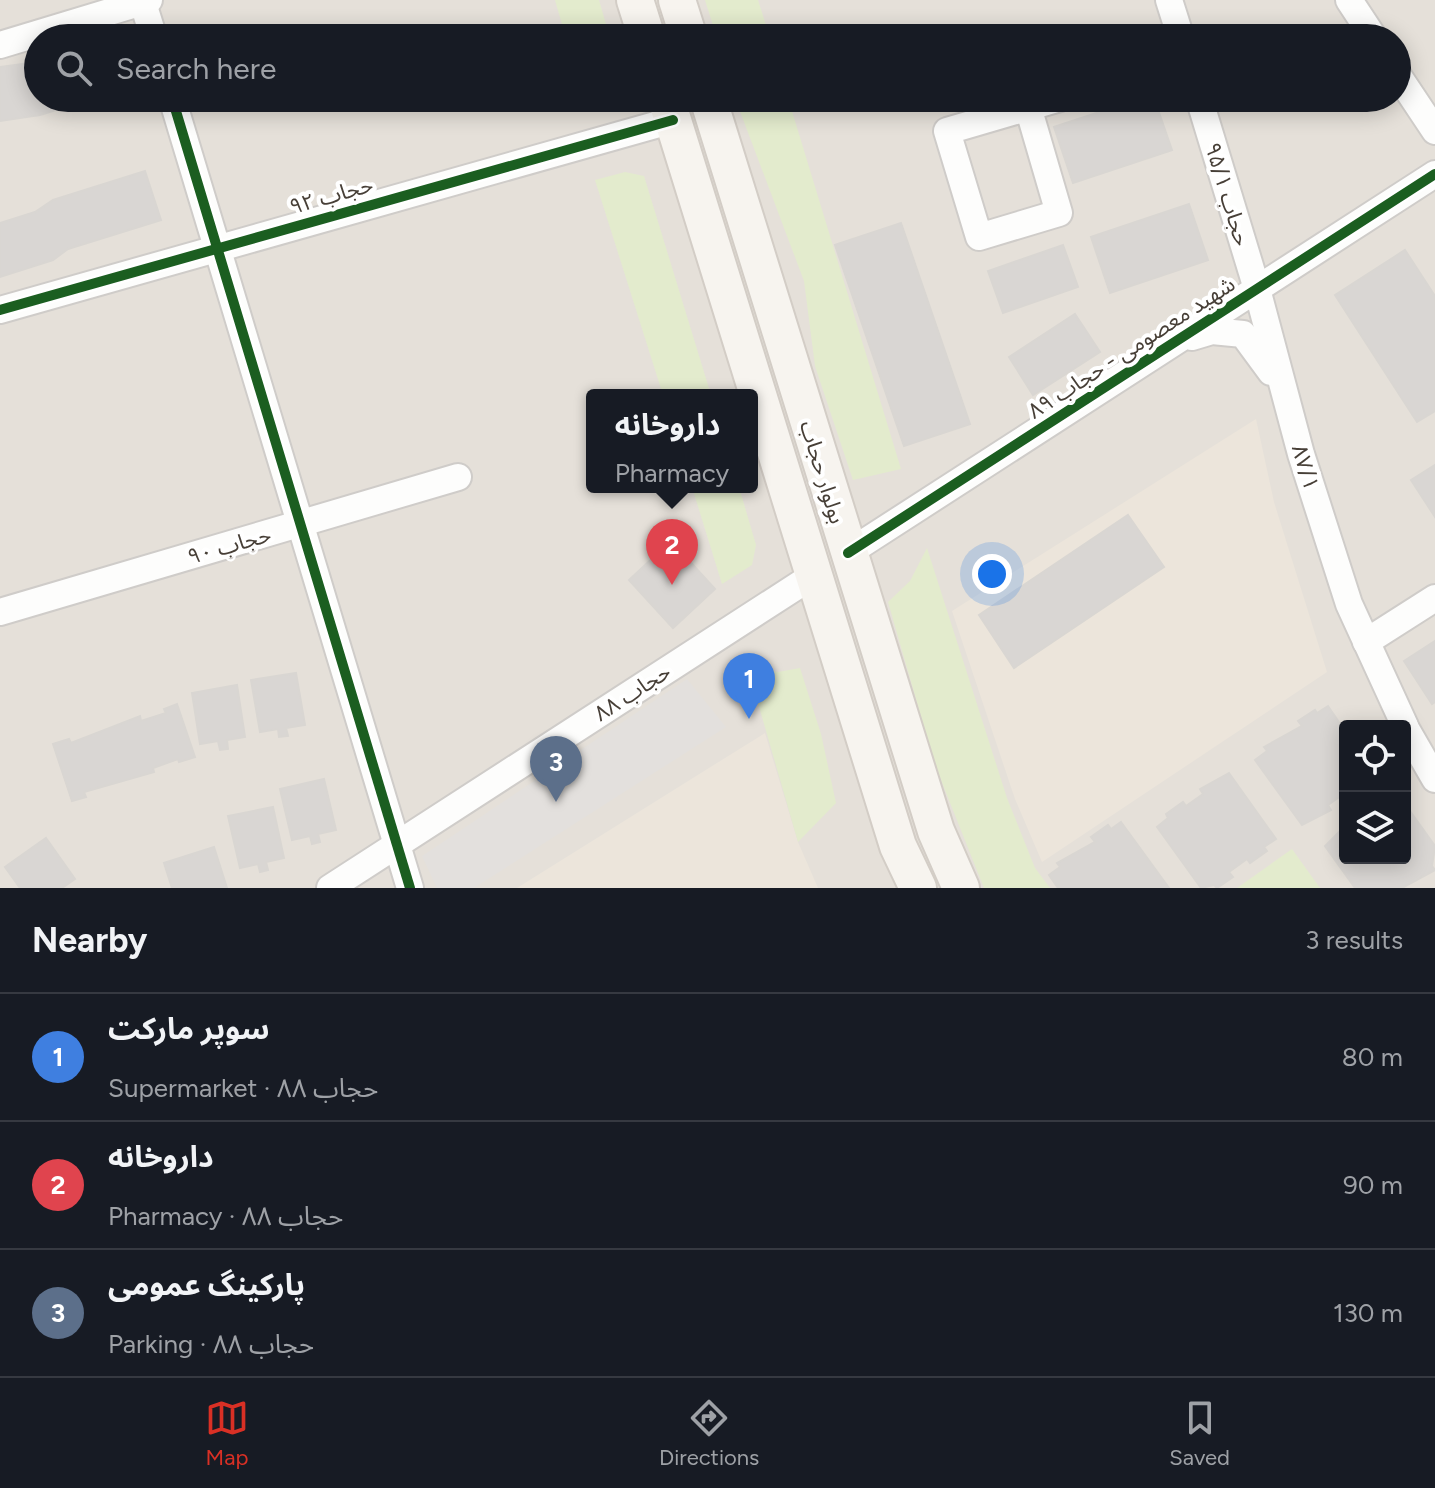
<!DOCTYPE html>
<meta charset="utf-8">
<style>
:root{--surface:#171b24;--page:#242831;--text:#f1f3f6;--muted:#9ea1a6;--line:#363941;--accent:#d93025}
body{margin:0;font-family:Figtree,"Noto Sans Arabic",sans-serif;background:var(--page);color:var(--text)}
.controls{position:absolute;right:24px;bottom:24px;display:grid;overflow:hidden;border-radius:8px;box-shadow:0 4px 20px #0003}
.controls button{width:72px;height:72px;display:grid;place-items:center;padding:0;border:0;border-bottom:2px solid var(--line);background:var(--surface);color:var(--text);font:40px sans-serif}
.you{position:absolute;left:992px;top:574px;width:28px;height:28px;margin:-20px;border:6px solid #fff;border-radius:50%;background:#1a73e8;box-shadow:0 0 0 12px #1a73e833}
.badge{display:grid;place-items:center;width:52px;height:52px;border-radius:50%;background:var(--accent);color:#fff;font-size:26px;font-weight:700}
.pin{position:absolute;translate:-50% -66px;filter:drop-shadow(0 2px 4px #0008)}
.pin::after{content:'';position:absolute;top:42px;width:28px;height:24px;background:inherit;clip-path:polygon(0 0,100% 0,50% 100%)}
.popup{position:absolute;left:586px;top:389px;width:172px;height:104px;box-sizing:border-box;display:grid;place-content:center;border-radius:8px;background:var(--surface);filter:drop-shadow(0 2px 6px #0005);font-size:26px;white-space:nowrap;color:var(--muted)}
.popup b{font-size:30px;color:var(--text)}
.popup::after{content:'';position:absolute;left:50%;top:100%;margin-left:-16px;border:16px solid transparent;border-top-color:var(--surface)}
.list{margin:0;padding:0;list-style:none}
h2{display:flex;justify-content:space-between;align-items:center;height:104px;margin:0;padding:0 32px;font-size:34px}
h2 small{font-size:26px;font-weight:400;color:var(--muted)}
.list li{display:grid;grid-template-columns:52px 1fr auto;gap:24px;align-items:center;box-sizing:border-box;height:128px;padding:0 32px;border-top:2px solid var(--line)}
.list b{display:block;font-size:30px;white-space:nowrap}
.list p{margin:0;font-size:26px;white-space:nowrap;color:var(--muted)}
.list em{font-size:26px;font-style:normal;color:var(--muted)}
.icon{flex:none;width:44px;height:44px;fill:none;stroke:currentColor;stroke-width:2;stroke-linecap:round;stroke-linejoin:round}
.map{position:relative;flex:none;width:1435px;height:888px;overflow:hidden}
.search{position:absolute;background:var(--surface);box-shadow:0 4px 20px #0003;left:24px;right:24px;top:24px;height:88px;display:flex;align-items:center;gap:20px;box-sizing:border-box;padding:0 28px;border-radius:44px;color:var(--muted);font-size:30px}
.sheet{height:488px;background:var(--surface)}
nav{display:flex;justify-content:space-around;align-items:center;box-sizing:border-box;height:112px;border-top:2px solid var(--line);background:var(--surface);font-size:22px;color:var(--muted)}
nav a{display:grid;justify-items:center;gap:4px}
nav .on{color:var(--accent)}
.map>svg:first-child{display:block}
.residential{fill:#e5e0d9;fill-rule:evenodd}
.education{fill:#ece5db}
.green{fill:#e3ebcd}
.parking{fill:#e3e0dd}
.building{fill:#d9d6d3;stroke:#d9d6d2;stroke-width:2}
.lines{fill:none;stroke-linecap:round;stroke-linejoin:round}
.minor-casing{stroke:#cfccc9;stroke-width:30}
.secondary-casing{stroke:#d3cdc6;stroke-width:40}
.minor{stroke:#fdfdfc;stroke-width:26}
.secondary{stroke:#f7f4ef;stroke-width:36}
.cycleway-casing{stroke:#fff;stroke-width:15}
.cycleway{stroke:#1b5e20;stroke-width:10}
.labels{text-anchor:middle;stroke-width:8;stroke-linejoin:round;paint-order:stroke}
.street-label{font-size:22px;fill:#473f37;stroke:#fff}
</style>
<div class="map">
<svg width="1435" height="888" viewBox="0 0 1435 888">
<rect width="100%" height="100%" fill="#f1efec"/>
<!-- residential -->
<path class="residential" d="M0,0h1435v888h-1435zM38,38h1359v60h-1359zM592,395h160v92h-160zM1345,726h60v132h-60z"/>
<!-- education -->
<g class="education">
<path d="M1256,419l18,83 53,170 -285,190 -27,-63 -63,-188z"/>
<path d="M765,733l33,109 20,46h-301z"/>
</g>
<!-- green -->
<g class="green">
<path d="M555,0h44l11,38h-44z"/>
<path d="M705,0h53l12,38h-53z"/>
<path d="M735,98h53l113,371 -48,11 -38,-114 -11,-85z"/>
<path d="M625,172l19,4 67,219h-48l-68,-215z"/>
<path d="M692,487h47l17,58 -4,20 -30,19z"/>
<path d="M927,548l80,250 28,70 15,20h-66l-49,-123 -47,-163 22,-21z"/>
<path d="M747,665l31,7 22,-4 21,66 15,69 -38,39z"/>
<path d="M1292,849l28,39h-83z"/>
</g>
<!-- parking -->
<path class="parking" d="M687,679l39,48 -252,161h-37l-15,-32z"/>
<!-- building -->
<g class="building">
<path d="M38,62v36h57l-55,17 -40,6v-54z"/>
<path d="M1142,98h12l18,52 -99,33 -19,-56z"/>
<path d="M145,171l16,49 -93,29 -15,11 -53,17v-54l35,-11 18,-12z"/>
<path d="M1189,204l19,56 -98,33 -19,-56z"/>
<path d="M901,223l69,201 -66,22 -69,-201z"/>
<path d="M1063,245l15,42 -75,26 -15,-42z"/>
<path d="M1405,250l30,46v115l-18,11 -82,-127z"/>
<path d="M1075,314l25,38 -67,43 -24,-38z"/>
<path d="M1435,465v52l-24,-37z"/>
<path d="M1128,515l36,52 -150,101 -35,-53z"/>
<path d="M671,541l44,48 -42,39 -44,-48z"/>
<path d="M1435,641v61l-3,2 -28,-43z"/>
<path d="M296,673l9,52 -19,3 2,8 -9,1 -1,-8 -18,3 -9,-52z"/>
<path d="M237,685l8,52 -18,3 1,9 -8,1 -2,-9 -18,3 -8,-51z"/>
<path d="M177,704l18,53 -16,5 -1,-3 -25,9 1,4 -70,20 2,5 -14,4 -19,-57 16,-5 2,4 69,-27 1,5 25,-8 -2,-4z"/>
<path d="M1328,706l17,25v62l-17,12 3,5 -29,15 -47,-65 12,-9 -3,-4 38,-21 -4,-5 17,-11 2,3z"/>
<path d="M1229,773l47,66 -12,8 3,4 -17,12 -3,-4 -18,13 4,5 -16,11 -3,-3 -13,3 -44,-61 11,-9 -2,-4 17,-12 3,4 17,-12 -3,-5z"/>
<path d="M324,779l12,51 -18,4 2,8 -8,2 -2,-8 -18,4 -12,-51z"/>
<path d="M1405,804l30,42 -3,20 3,4 -33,18h-47l-30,-42 20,-20v32h60z"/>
<path d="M273,807l11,51 -18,4 2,8 -8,2 -2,-8 -18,4 -12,-52z"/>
<path d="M1121,822l48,66h-111l-9,-13 11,-8 -3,-4 38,-21 -4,-5 17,-12 3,4z"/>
<path d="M46,838l29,41 -13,9h-42l-15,-21z"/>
<path d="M214,847l13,41h-55l-8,-25z"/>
</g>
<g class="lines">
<defs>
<g id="minor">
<path d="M142,0l12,38"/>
<path d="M1169,0l12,38"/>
<path d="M1349,0l25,38"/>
<path d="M0,45l149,-45"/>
<path d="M1397,74l38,57"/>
<path d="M172,98l238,790"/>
<path d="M1199,98l58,191 44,165 48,150 56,122"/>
<path d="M1028,107l31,106 -80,24 -32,-106 113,-33"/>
<path d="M0,310l673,-190"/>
<path d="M1192,337l20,-6 31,3 28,38"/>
<path d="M848,553l587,-379"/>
<path d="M0,612l458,-135"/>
<path d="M1366,642l69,-44"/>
<path d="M1405,727l30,52"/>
<path d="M330,888l484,-313"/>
</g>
<g id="secondary">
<path d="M635,0l12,38"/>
<path d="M677,0l12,38"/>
<path d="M666,98l232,748 20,42"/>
<path d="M708,98l228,733 25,57"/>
</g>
</defs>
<!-- minor casing -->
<use href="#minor" class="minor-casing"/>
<!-- secondary casing -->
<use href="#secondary" class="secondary-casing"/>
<!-- minor -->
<use href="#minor" class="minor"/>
<!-- secondary -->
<use href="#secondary" class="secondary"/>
<defs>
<g id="cycleway">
<path d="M172,98l238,790"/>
<path d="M0,310l673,-190"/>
<path d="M848,553l587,-379"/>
</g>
</defs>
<!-- cycleway casing -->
<use href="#cycleway" class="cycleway-casing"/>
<!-- cycleway -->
<use href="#cycleway" class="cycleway"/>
</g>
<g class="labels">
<!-- street labels -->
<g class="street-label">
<text transform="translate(1228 194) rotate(73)" y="8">حجاب ۹۵/۱</text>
<text transform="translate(331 195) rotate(-16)" y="8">حجاب ۹۲</text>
<text transform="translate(1131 347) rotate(-33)" y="8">شهید معصومی - حجاب ۸۹</text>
<text transform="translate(1306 467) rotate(73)" y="8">۸۷/۱</text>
<text transform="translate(823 472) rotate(73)" y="8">بولوار حجاب</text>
<text transform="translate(229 545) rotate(-16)" y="8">حجاب ۹۰</text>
<text transform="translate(632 692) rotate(-33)" y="8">حجاب ۸۸</text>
</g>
</g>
</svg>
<div class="controls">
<button><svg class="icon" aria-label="locate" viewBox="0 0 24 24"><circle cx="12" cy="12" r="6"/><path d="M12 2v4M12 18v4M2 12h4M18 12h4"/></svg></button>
<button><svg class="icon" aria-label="layers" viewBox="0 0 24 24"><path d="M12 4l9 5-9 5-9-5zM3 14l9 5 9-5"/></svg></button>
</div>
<div class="you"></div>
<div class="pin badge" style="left:749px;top:719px;background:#3f7fe0">1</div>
<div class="pin badge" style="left:672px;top:585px;background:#e0444e">2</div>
<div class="popup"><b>داروخانه</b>Pharmacy</div>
<div class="pin badge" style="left:556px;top:802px;background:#5c6f8a">3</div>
<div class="search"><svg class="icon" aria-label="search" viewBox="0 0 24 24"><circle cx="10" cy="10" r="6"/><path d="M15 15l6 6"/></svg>Search here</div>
</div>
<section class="sheet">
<h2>Nearby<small>3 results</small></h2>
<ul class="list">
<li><span class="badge" style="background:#3f7fe0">1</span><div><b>سوپر مارکت</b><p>Supermarket · حجاب ۸۸</p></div><em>80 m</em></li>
<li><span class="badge" style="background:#e0444e">2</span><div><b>داروخانه</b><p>Pharmacy · حجاب ۸۸</p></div><em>90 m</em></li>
<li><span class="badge" style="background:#5c6f8a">3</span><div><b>پارکینگ عمومی</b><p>Parking · حجاب ۸۸</p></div><em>130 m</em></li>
</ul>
</section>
<nav>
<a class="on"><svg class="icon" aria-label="map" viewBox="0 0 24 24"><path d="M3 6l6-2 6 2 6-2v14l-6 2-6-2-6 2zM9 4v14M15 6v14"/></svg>Map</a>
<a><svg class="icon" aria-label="directions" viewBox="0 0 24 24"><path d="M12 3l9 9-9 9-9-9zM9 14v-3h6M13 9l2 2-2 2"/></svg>Directions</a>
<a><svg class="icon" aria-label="saved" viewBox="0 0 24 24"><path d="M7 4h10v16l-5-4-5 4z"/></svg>Saved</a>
</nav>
